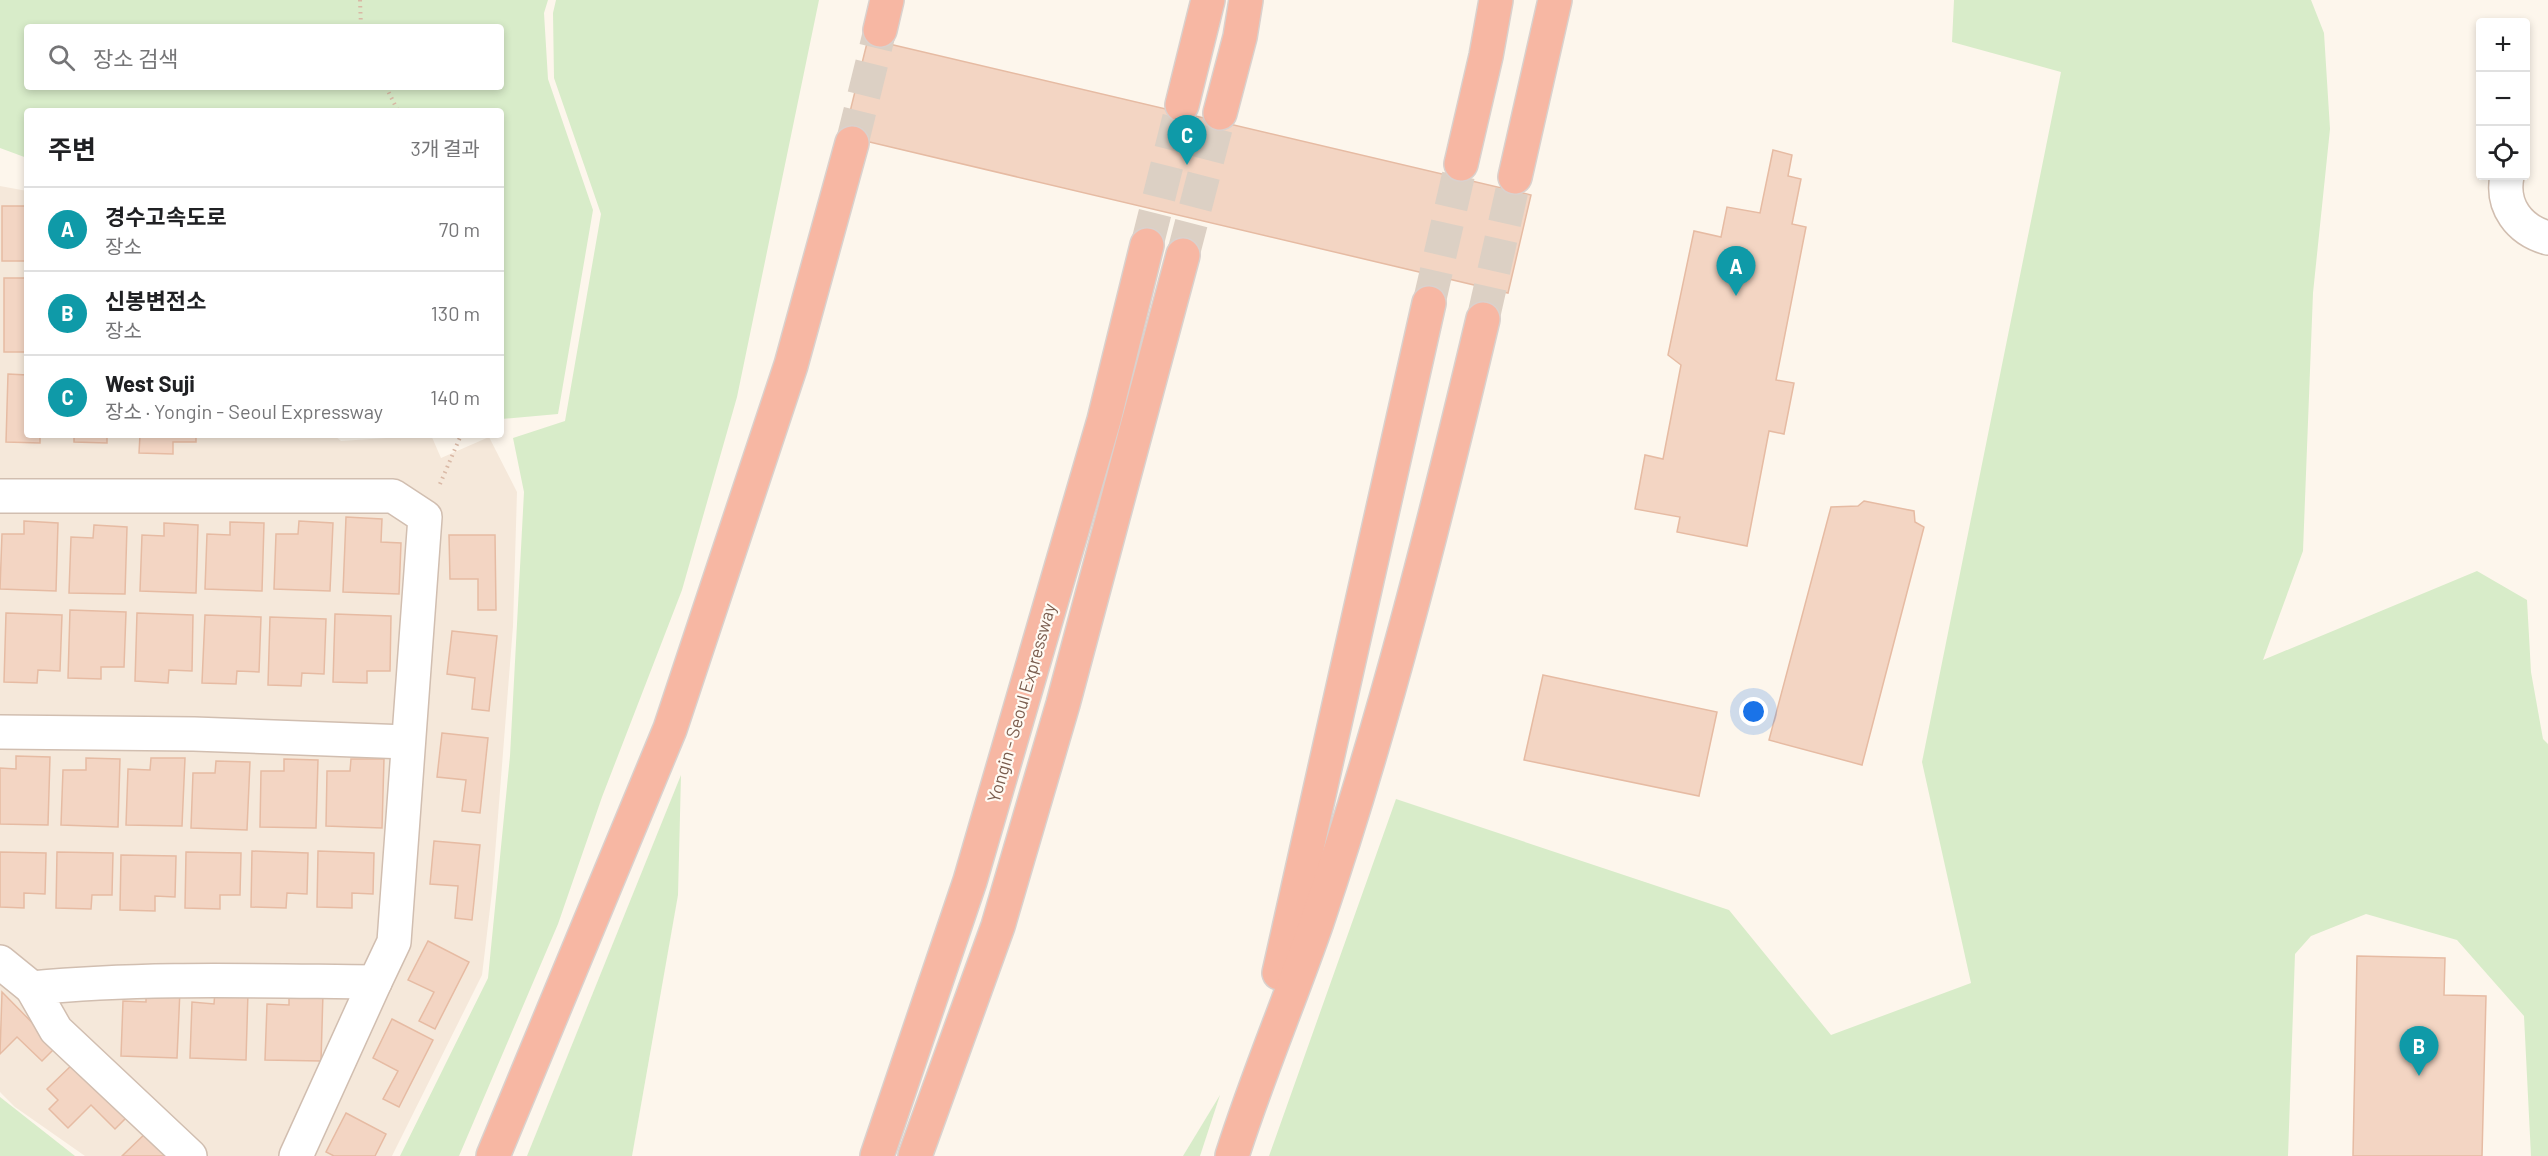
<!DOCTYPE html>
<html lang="ko">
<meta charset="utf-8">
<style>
:root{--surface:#fff;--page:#f6f6f6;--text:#202124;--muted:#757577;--line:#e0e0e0;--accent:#e76f51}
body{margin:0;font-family:Barlow,"Noto Sans KR",sans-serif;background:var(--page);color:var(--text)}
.controls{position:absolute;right:18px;top:18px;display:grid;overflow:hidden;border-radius:6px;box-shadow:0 3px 9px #0003}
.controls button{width:54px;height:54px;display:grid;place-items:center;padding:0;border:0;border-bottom:2px solid var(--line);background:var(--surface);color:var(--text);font:30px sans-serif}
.you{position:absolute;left:1754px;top:712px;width:21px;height:21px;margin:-15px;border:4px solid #fff;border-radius:50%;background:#1a73e8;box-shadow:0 0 0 9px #1a73e833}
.badge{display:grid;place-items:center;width:39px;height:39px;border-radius:50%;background:var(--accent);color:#fff;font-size:20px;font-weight:700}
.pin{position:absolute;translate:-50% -50px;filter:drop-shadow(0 2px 3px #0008)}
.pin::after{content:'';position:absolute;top:32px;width:21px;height:18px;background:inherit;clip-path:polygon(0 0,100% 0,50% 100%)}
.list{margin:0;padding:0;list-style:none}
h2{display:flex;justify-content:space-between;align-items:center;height:78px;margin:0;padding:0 24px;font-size:26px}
h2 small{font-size:20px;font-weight:400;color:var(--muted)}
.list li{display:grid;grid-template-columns:39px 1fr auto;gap:18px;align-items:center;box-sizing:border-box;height:84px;padding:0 24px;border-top:2px solid var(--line)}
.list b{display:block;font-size:22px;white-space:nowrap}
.list p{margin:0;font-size:20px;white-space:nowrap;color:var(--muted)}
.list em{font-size:20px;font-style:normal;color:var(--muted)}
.icon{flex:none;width:33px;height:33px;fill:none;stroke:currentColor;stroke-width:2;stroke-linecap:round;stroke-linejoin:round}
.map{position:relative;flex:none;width:2548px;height:1156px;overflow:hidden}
.search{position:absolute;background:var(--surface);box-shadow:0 3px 9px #0003;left:24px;top:24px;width:480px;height:66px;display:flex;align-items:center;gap:15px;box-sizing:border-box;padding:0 21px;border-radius:6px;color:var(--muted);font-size:22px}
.panel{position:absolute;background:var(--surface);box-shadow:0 3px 9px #0003;left:24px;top:108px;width:480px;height:330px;border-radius:6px}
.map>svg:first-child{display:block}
.residential{fill:#f5e8da}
.green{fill:#d8ecc9;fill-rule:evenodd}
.building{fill:#f3d5c3;stroke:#e6bba3;stroke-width:1.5}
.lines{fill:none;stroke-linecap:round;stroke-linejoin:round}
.highway-tunnel{stroke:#dcd0c4;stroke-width:33;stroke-dasharray:33 16;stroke-linecap:butt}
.minor-casing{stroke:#d1beb0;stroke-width:36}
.highway-casing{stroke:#dad1cd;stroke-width:36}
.path{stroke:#d9b8a5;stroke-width:4;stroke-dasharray:1.5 4.5;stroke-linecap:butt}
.minor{stroke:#fff;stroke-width:33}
.highway{stroke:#f7b7a3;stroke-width:33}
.labels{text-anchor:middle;stroke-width:4.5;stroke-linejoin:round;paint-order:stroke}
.street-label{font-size:18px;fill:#7a5c4d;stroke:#fffaf3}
</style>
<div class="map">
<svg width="2548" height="1156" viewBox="0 0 2548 1156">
<rect width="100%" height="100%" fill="#fdf6ec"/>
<!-- residential -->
<path class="residential" d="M0,186l27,5v244h307l7,6 90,-6 10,23 48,-21 28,55 -4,134 -21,266 -10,83 -90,181h-307l-70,-49 -15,-15z"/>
<!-- green -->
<g class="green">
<path d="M0,0h548l-4,13 4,66 45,131 -35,204 -57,5v-308h-474v47l-27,-10zM27,27h474v60h-474z"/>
<path d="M556,0h263l-82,397 -55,193 -80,207 -44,127 -99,232h-59l88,-178 22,-222 14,-264 -11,-54 52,-17 36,-207 -47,-136 -1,-65z"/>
<path d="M1954,0h357l13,33 6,96 -17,164 -10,258 -40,109 214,-89 50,29 4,72 12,67 5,5v412h-17l-7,-140 -67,-76 -91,-26 -55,22 -16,18 -7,202h-1019l127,-357 333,111 102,125 140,-52 -49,-221 139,-690 -109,-30z"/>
<path d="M681,775l-3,120 -46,261h-105z"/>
<path d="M1220,1095l-20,61h-17z"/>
<path d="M0,1097l75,59h-75z"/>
</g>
<!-- building -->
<g class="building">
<path d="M868,39l663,156 -23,98 -664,-157z"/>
<path d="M1773,150l19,5 -4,21 13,3 -9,45 14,3 -30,153 18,3 -10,51 -15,-3 -22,115 -70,-14 3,-15 -45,-8 10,-54 18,4 18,-94 -13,-10 26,-124 27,6 6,-30 33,6z"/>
<rect x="2" y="206" width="25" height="55"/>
<rect x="4" y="278" width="23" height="74"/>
<path d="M8,374l19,1v60h13v8l-34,-1z"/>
<path d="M74,435h33v8l-33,-1z"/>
<path d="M140,435h56v7h-23v12l-34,-1z"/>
<path d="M1864,501l50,10 1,11 9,5 -62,238 -93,-25 62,-233 27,-1z"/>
<path d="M346,517l36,2 -1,23 20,1 -2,51 -56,-2z"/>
<path d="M24,521l34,2 -2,68 -56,-2 2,-55h22z"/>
<path d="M299,521l34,2 -3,68 -56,-2 2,-55h22z"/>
<path d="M230,522l34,1 -2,68 -57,-2 2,-55 23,1z"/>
<path d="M164,523l34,2 -2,68 -56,-2 2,-56 22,1z"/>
<path d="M94,525l33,2 -2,67 -56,-1 2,-56 22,1z"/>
<path d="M449,535h46l1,75h-18v-31h-28z"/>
<path d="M70,610l56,2 -2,55h-23v12l-33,-1z"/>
<path d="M6,613l56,2 -2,56 -22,-1 -1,13 -33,-1z"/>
<path d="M137,613l56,2 -1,56 -23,-1 -1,13 -33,-2z"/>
<path d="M335,614l56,2 -1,55h-23v12l-34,-1z"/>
<path d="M205,615l56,2 -2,55 -22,-1 -1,13 -34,-1z"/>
<path d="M270,617l56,2 -2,55 -22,-1 -1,13 -33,-1z"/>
<path d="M452,631l45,5 -8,75 -17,-2 3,-31 -28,-4z"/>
<path d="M1543,675l174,37 -18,84 -175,-36z"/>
<path d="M442,733l46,5 -8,75 -18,-2 4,-31 -29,-3z"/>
<path d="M16,756l34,1 -2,68 -48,-1v-56l16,1z"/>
<path d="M86,758l34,1 -2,68 -57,-2 2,-55h23z"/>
<path d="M151,758h34l-3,68 -56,-1 2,-56 22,1z"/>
<path d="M284,759l34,1 -2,68 -56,-1 1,-56h23z"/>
<path d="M351,759h33l-2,69 -56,-2 1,-55h23z"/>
<path d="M216,761l34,1 -3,68 -56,-2 2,-55h22z"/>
<path d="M434,841l46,4 -8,75 -17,-2 3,-32 -28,-2z"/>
<path d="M252,851l56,2 -1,41 -20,-1 -1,15 -35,-1z"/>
<path d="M318,851l56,2 -1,41 -21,-1v15l-35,-1z"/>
<path d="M0,852l46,1 -1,41 -21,-1v15l-24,-1z"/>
<path d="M57,852l56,1 -1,42h-20l-1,14 -35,-1z"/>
<path d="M186,852l55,1 -1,42h-20v14l-35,-1z"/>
<path d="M121,855l55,1 -1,41 -20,-1v15l-35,-1z"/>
<path d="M428,941l41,21 -34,67 -16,-8 15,-29 -26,-12z"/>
<path d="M2357,956l88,2 -1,37 42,1 -4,160h-129z"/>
<path d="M146,989l34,1 -3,68 -56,-2 2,-55 23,1z"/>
<path d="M215,991l33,1 -2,68 -56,-2 2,-56 22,2z"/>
<path d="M2,992l54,55 -14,14 -25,-24 -17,17z"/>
<path d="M289,992l34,1 -2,68 -56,-1 2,-56 22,1z"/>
<path d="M392,1019l41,21 -34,67 -16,-8 15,-28 -25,-13z"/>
<path d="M76,1061l53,54 -14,14 -24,-24 -23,23 -19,-19 9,-9 -11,-11z"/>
<path d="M346,1113l40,21 -11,22h-41l-8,-4z"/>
<path d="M150,1129l26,27h-54z"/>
</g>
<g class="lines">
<!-- highway-tunnel -->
<g class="highway-tunnel">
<path d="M852,143l28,-113"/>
<path d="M1147,245l35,-140"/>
<path d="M1183,255l37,-142"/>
<path d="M1429,303l32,-139"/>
<path d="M1483,319l32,-142"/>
</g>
<defs>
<g id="minor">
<path d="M2507,176c-6,30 12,54 41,62"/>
<path d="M0,496h393l32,21 -31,425 -19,40c-114,-1 -230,-5 -343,6l24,42 134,126"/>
<path d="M0,732l194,2 213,8"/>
<path d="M0,962l32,26"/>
<path d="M296,1156l79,-174"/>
</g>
<g id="highway">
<path d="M880,30l7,-30"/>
<path d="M1182,105l26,-105"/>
<path d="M1220,113l20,-76 6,-37"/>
<path d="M1461,164l25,-108 10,-56"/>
<path d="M1515,177l40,-177"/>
<path d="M1279,973l150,-670"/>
<path d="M493,1156l177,-427 121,-364 61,-222"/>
<path d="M877,1156l93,-275 134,-461 43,-175"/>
<path d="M915,1156l83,-230 65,-222 120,-449"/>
<path d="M1232,1156c25,-79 58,-156 85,-234 67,-198 118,-400 166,-603"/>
</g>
</defs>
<!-- minor casing -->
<use href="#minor" class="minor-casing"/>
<!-- highway casing -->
<use href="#highway" class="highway-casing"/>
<!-- path -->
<g class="path">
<path d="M360,0l1,27"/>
<path d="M386,87l12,24"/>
<path d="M440,484l21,-49"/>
</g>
<!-- minor -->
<use href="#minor" class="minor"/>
<!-- highway -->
<use href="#highway" class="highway"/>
</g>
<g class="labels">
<!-- street labels -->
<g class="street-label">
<text transform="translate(1022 703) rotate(-74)" y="6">Yongin - Seoul Expressway</text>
</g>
</g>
</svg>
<div class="controls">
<button>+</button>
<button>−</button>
<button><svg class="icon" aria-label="locate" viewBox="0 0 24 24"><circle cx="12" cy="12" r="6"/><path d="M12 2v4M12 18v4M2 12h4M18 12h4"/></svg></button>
</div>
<div class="you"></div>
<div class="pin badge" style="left:1736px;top:296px;background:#0f9aa8">A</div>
<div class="pin badge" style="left:2419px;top:1076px;background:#0f9aa8">B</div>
<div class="pin badge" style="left:1187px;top:165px;background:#0f9aa8">C</div>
<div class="search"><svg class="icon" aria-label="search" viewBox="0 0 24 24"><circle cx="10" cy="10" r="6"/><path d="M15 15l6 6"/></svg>장소 검색</div>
<section class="panel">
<h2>주변<small>3개 결과</small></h2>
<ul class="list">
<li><span class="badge" style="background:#0f9aa8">A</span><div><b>경수고속도로</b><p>장소</p></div><em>70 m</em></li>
<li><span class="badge" style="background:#0f9aa8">B</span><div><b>신봉변전소</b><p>장소</p></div><em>130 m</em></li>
<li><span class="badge" style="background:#0f9aa8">C</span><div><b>West Suji</b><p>장소 · Yongin - Seoul Expressway</p></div><em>140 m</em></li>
</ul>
</section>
</div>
